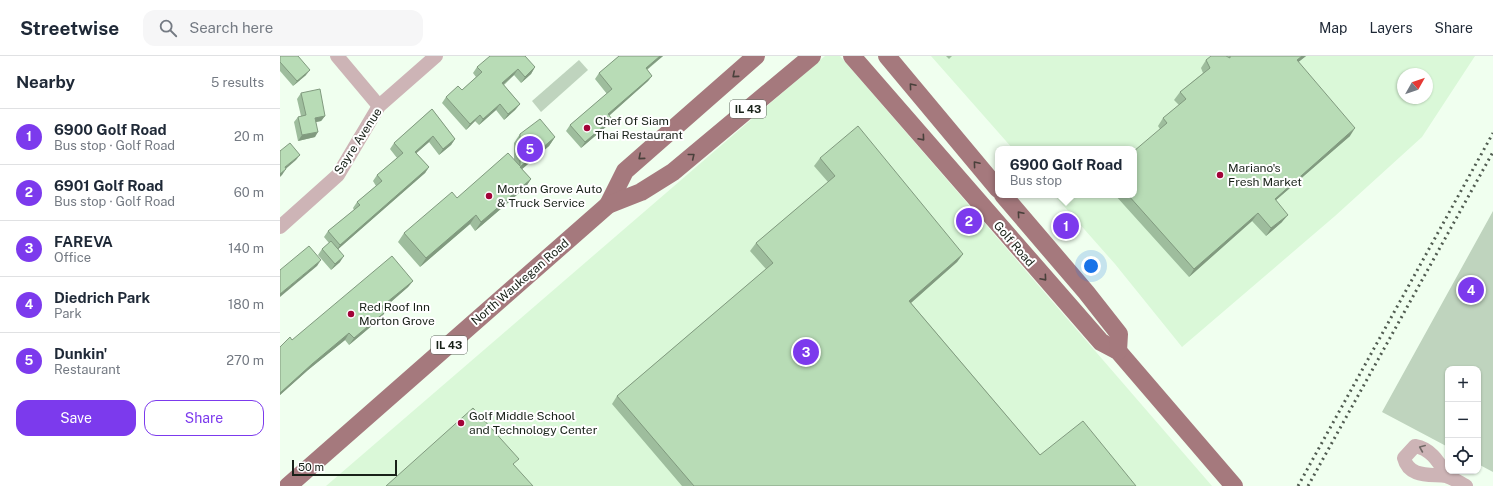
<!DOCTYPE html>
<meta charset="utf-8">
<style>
:root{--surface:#fff;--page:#f6f6f7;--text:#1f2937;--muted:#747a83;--line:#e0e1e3;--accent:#7c3aed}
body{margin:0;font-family:"Public Sans",sans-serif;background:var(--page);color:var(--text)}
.controls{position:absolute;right:12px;bottom:12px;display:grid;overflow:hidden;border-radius:8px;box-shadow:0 1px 3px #0004}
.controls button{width:36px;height:36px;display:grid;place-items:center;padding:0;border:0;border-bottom:1px solid var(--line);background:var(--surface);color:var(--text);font:20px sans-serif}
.compass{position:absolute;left:1117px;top:12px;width:36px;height:36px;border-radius:50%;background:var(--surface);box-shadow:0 1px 3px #0004;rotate:50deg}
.scale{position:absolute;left:12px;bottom:10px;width:105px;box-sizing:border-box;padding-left:4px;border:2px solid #182118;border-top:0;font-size:11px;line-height:14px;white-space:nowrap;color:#182118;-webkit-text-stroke:3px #fff;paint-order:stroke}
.you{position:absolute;left:811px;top:210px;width:14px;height:14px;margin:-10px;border:3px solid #fff;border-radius:50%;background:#1a73e8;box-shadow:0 0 0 6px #1a73e833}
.badge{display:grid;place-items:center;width:26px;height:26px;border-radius:50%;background:var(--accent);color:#fff;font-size:13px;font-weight:700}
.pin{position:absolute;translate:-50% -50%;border:2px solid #fff;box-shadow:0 1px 4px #0006}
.popup{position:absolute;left:715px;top:90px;width:142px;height:52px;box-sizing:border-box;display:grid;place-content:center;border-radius:8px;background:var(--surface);filter:drop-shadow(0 1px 3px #0005);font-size:13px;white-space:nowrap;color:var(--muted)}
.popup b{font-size:15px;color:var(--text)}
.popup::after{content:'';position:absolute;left:50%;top:100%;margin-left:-8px;border:8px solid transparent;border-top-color:var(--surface)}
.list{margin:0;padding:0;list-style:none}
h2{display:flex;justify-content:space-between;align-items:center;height:52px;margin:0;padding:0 16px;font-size:17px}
h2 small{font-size:13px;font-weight:400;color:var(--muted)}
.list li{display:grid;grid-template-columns:26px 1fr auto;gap:12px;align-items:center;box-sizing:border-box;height:56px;padding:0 16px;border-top:1px solid var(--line)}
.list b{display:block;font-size:15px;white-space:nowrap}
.list p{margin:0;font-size:13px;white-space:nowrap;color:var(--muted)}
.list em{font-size:13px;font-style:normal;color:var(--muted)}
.actions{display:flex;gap:8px;padding:12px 16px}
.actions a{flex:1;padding:9px 0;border:1px solid var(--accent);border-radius:12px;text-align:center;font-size:14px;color:var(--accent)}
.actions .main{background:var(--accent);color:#fff}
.icon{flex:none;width:22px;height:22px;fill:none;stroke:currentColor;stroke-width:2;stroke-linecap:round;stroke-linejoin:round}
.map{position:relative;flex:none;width:1213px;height:430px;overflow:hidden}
header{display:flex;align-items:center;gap:24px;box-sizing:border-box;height:56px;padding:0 20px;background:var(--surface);border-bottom:1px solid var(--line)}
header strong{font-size:19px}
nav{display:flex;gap:22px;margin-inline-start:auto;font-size:14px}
.search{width:280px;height:36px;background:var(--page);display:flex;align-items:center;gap:10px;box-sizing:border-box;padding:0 14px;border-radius:12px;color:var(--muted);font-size:15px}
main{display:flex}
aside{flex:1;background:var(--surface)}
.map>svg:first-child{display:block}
.built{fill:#daf8d8;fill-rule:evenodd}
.green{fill:#bfd4be}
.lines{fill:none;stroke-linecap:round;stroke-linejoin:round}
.minor{stroke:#cdb4b6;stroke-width:14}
.major{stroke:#a5797d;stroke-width:18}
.rail{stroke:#515c51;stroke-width:3;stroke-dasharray:2 4;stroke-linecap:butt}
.wall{fill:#9ebd9d}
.shaded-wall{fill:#819a7f}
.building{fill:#b8dcb6;stroke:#819a7f}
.oneway{stroke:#49403b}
.oneway2{stroke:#726a67}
.poi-dot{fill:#a20338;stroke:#fff;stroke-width:1.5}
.labels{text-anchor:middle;stroke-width:4;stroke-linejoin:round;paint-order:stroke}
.shield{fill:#fff;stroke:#5d645d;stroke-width:1}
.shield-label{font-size:11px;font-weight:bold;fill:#182118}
.poi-label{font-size:12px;fill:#182118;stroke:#fff;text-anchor:start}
.street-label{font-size:12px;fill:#182118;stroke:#fff}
</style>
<header>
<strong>Streetwise</strong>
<div class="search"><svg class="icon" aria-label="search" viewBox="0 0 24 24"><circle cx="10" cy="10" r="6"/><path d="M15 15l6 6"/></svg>Search here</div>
<nav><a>Map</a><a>Layers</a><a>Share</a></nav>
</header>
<main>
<aside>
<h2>Nearby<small>5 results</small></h2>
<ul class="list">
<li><span class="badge">1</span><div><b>6900 Golf Road</b><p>Bus stop · Golf Road</p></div><em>20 m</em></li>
<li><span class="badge">2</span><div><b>6901 Golf Road</b><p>Bus stop · Golf Road</p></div><em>60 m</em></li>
<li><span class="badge">3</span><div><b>FAREVA</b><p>Office</p></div><em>140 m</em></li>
<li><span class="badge">4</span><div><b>Diedrich Park</b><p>Park</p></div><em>180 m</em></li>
<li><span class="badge">5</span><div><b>Dunkin'</b><p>Restaurant</p></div><em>270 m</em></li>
</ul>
<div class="actions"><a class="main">Save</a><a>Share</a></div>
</aside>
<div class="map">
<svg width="1213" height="430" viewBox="0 0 1213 430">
<rect width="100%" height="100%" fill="#f0ffef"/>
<!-- built -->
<g class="built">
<path d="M545,0h15l372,430h-886z"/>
<path d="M651,0h544l-53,81 -87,79 -153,131 -67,-83 -61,-69h80v-46h-121zM1123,18h24v24h-24z"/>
</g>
<!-- green -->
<g class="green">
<path d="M299,4l9,10 -47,42 -9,-11z"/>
<path d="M1213,155v261l-15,-8v-95h-30v78l-66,-35z"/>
</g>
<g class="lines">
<!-- minor -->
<g class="minor">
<path d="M57,0l42,50"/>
<path d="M0,171l58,-52 41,-69 57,-50"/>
<path d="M1168,421c-9,-14 -16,-28 -33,-31l-11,12c5,20 26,16 42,18 7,2 14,7 20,10"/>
</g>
<!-- major -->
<g class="major">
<path d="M572,0l249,286 17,9 116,135"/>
<path d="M607,0l111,133"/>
<path d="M723,139l83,97 33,42 -1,17"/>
<path d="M328,149l17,-34 131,-115"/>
<path d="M8,430l320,-281 33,-13 32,-20 139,-116"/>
</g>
<!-- rail -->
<g class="rail">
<path d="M1018,430l195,-353"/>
<path d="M1028,430l185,-334"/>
</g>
</g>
<!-- wall -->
<g class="wall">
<path d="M0,0l26,19 -13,11 -13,-15z"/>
<path d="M339,0h44l-16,14 5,6 -4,5 -39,35 3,3 -4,6 -27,23 -15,-17 4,-6 37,-31 -12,-15 4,-6z"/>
<path d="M666,0h6l-3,3z"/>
<path d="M947,0h79l-8,6 52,74 -74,64 6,22 -16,14 -14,-15 -63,56 -74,-82h19l26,-66 -2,-3 5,-8 16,-13 -5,-5 6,-8 23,-19 -2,-5 5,-8z"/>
<path d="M197,11h58l-4,7 -10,9 -7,-8 -10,10 16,19 -5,6 -11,10 -8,-10 -17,15 -4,-4 -9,9 -24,-27 4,-6 16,-7 14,-13 -3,-4z"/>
<path d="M21,37l24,23 -4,5 -5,1 -1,15 -17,4 -4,-19 4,-5 3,-1 -4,-17z"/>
<path d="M152,53l23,30 -4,6 -12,10 -10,-13 -13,11 13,14 -4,6 -87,76 2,13 -9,8 -13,-15 4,-6 7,-6 -5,-6 4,-6 26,-21 -1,-2 4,-6 19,-16 -3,-5 4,-6 20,-17 -7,-9 4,-6z"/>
<path d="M240,78l35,3 -6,9 -27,23 9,10 -6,9 -50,43 -5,-7 -50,43 -22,-25 6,-9 110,-73v-17z"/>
<path d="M540,102l143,96 -6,8 -46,41 129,152 96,31h-454l-70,-82 5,-8 149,-127 -16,-18 6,-8 72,-61 -14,-16z"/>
<path d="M133,225l-5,6 -25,22 2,3 -4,6 -32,27 -4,-5 -37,30 -28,25v-48z"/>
</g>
<!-- shaded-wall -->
<g class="shaded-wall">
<path d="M380,0h3l-22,18 5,-6z"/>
<path d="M1022,0h4l-15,12 6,-8z"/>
<path d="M255,11l-4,7 -10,9 4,-6z"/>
<path d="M238,13l-4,6 -16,14 4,-6z"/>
<path d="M30,14l-4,5 -13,11 4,-5z"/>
<path d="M372,20l-4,5 -44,39 4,-6z"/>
<path d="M220,48l-4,6 -17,15 4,-6z"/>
<path d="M240,48l-5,6 -11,10 4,-6z"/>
<path d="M200,59l-5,6 -9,9 4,-6z"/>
<path d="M45,60l-4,5 -10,2 4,-5z"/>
<path d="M332,63l-4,6 -27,23 4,-6z"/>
<path d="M1075,72l-5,8 -81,70 6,-7z"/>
<path d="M38,76l-3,5 -17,4 4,-6z"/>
<path d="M153,80l-4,6 -18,16 4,-6z"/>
<path d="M275,81l-6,9 -35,30 6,-9z"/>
<path d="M175,83l-4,6 -12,10 4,-6z"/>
<path d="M20,99l-4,5 -15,13 4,-6z"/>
<path d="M149,111l-4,6 -89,78 4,-6z"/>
<path d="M6,113l-4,6 -2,2v-3z"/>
<path d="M251,123l-6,9 -50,43 6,-9z"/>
<path d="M978,157l-6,8 -63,56 5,-8z"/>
<path d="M196,159l-6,9 -50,43 6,-9z"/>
<path d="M1008,159l-6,7 -16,14 5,-8z"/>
<path d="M683,198l-6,8 -53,47 5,-8z"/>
<path d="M64,200l-4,6 -9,8 4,-6z"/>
<path d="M41,204l-4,6 -37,31v-3z"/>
<path d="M133,225l-5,6 -31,27 4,-7z"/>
<path d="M105,256l-4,6 -32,27 5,-7z"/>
<path d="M69,277l-4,7 -37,30 -28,25v-2l32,-29z"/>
</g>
<!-- building -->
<g class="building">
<path d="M0,0h18l12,14 -13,11 -17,-19z"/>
<path d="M210,0h35l10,11 -10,10 -7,-8 -16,14 18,21 -12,10 -8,-10 -17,15 -3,-4 -10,9 -24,-27 12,-11 4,4 20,-18 -5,-5z"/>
<path d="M339,0h41l-14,12 6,8 -44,38 4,5 -27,23 -15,-17 42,-36 -13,-16z"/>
<path d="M931,0h15l4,2v-2h72l-5,4 58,68 -80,71 13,16 -17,13 -13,-15 -64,56 -66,-74h6v-44l33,-28 -4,-5 23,-19 -6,-7 30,-24 -4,-8z"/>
<path d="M40,33l5,27 -10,2 3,14 -16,3 -4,-18 8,-2 -5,-22z"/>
<path d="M152,53l23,30 -12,10 -10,-13 -18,16 14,15 -89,78 -12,-14 32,-26 -3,-3 25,-21 -5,-6 26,-22 -9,-10z"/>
<path d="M260,63l15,18 -35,30 11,12 -50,43 -5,-7 -50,43 -22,-25 48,-41 5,6 51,-45 12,13v-32z"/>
<path d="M578,70l105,128 -54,47 131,154 43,-34 53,65h-442l-77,-90 156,-133 -17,-20 79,-67 -15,-18z"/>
<path d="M10,87l10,12 -15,12 1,2 -6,5v-23z"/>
<path d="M51,185l13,15 -9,8 -13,-15z"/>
<path d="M29,190l12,14 -41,34v-24z"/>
<path d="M112,200l21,25 -32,26 4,5 -31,26 -5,-5 -37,31 -32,29v-46l10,-10 2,3z"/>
<path d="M193,352l46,51 -6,5 20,22h-147z"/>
</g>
<!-- one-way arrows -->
<defs><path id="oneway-chevron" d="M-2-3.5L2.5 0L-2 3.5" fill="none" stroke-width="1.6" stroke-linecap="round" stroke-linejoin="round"/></defs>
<g class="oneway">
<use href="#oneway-chevron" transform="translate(455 19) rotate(139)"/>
<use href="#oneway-chevron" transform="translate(632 30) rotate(-130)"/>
<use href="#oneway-chevron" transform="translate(642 82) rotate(49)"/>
<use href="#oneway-chevron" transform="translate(412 100) rotate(-39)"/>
<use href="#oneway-chevron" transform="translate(361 101) rotate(139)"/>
<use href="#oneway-chevron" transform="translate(696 108) rotate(-130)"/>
<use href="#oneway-chevron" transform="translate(740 158) rotate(-131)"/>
<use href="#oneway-chevron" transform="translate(764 222) rotate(49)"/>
</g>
<use class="oneway2" href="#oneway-chevron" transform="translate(1142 392) rotate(-157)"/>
<!-- markers -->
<g class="poi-dot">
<circle cx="307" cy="72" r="4"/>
<circle cx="940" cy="119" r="4"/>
<circle cx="209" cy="140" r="4"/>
<circle cx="71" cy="258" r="4"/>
<circle cx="181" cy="367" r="4"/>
</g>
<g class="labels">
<!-- shield labels -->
<g class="shield">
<rect x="450" y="44" width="36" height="18" rx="3"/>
<rect x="151" y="280" width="36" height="18" rx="3"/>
</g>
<g class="shield-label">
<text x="468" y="57">IL 43</text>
<text x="169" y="293">IL 43</text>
</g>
<!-- poi labels -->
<g class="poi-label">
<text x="315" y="69">Chef Of Siam<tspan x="315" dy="14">Thai Restaurant</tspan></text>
<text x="948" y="116">Mariano's<tspan x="948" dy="14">Fresh Market</tspan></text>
<text x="217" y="137">Morton Grove Auto<tspan x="217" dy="14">&amp; Truck Service</tspan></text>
<text x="79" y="255">Red Roof Inn<tspan x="79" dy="14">Morton Grove</tspan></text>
<text x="189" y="364">Golf Middle School<tspan x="189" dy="14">and Technology Center</tspan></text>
</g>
<!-- street labels -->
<g class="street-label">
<text transform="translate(78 85) rotate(-57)" y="4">Sayre Avenue</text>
<text transform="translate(734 188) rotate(49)" y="4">Golf Road</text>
<text transform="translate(240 226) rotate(-41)" y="4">North Waukegan Road</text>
</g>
</g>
</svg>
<div class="controls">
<button>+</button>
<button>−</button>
<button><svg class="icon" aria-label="locate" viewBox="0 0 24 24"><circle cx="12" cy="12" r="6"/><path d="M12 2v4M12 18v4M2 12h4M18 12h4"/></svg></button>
</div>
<svg class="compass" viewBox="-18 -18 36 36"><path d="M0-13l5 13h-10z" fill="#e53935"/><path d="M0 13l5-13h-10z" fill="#747a83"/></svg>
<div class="scale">50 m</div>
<div class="you"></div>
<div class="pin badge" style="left:786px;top:170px">1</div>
<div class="popup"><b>6900 Golf Road</b>Bus stop</div>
<div class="pin badge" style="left:689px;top:165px">2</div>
<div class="pin badge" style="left:526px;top:296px">3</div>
<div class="pin badge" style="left:1191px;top:234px">4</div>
<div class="pin badge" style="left:250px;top:93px">5</div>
</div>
</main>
